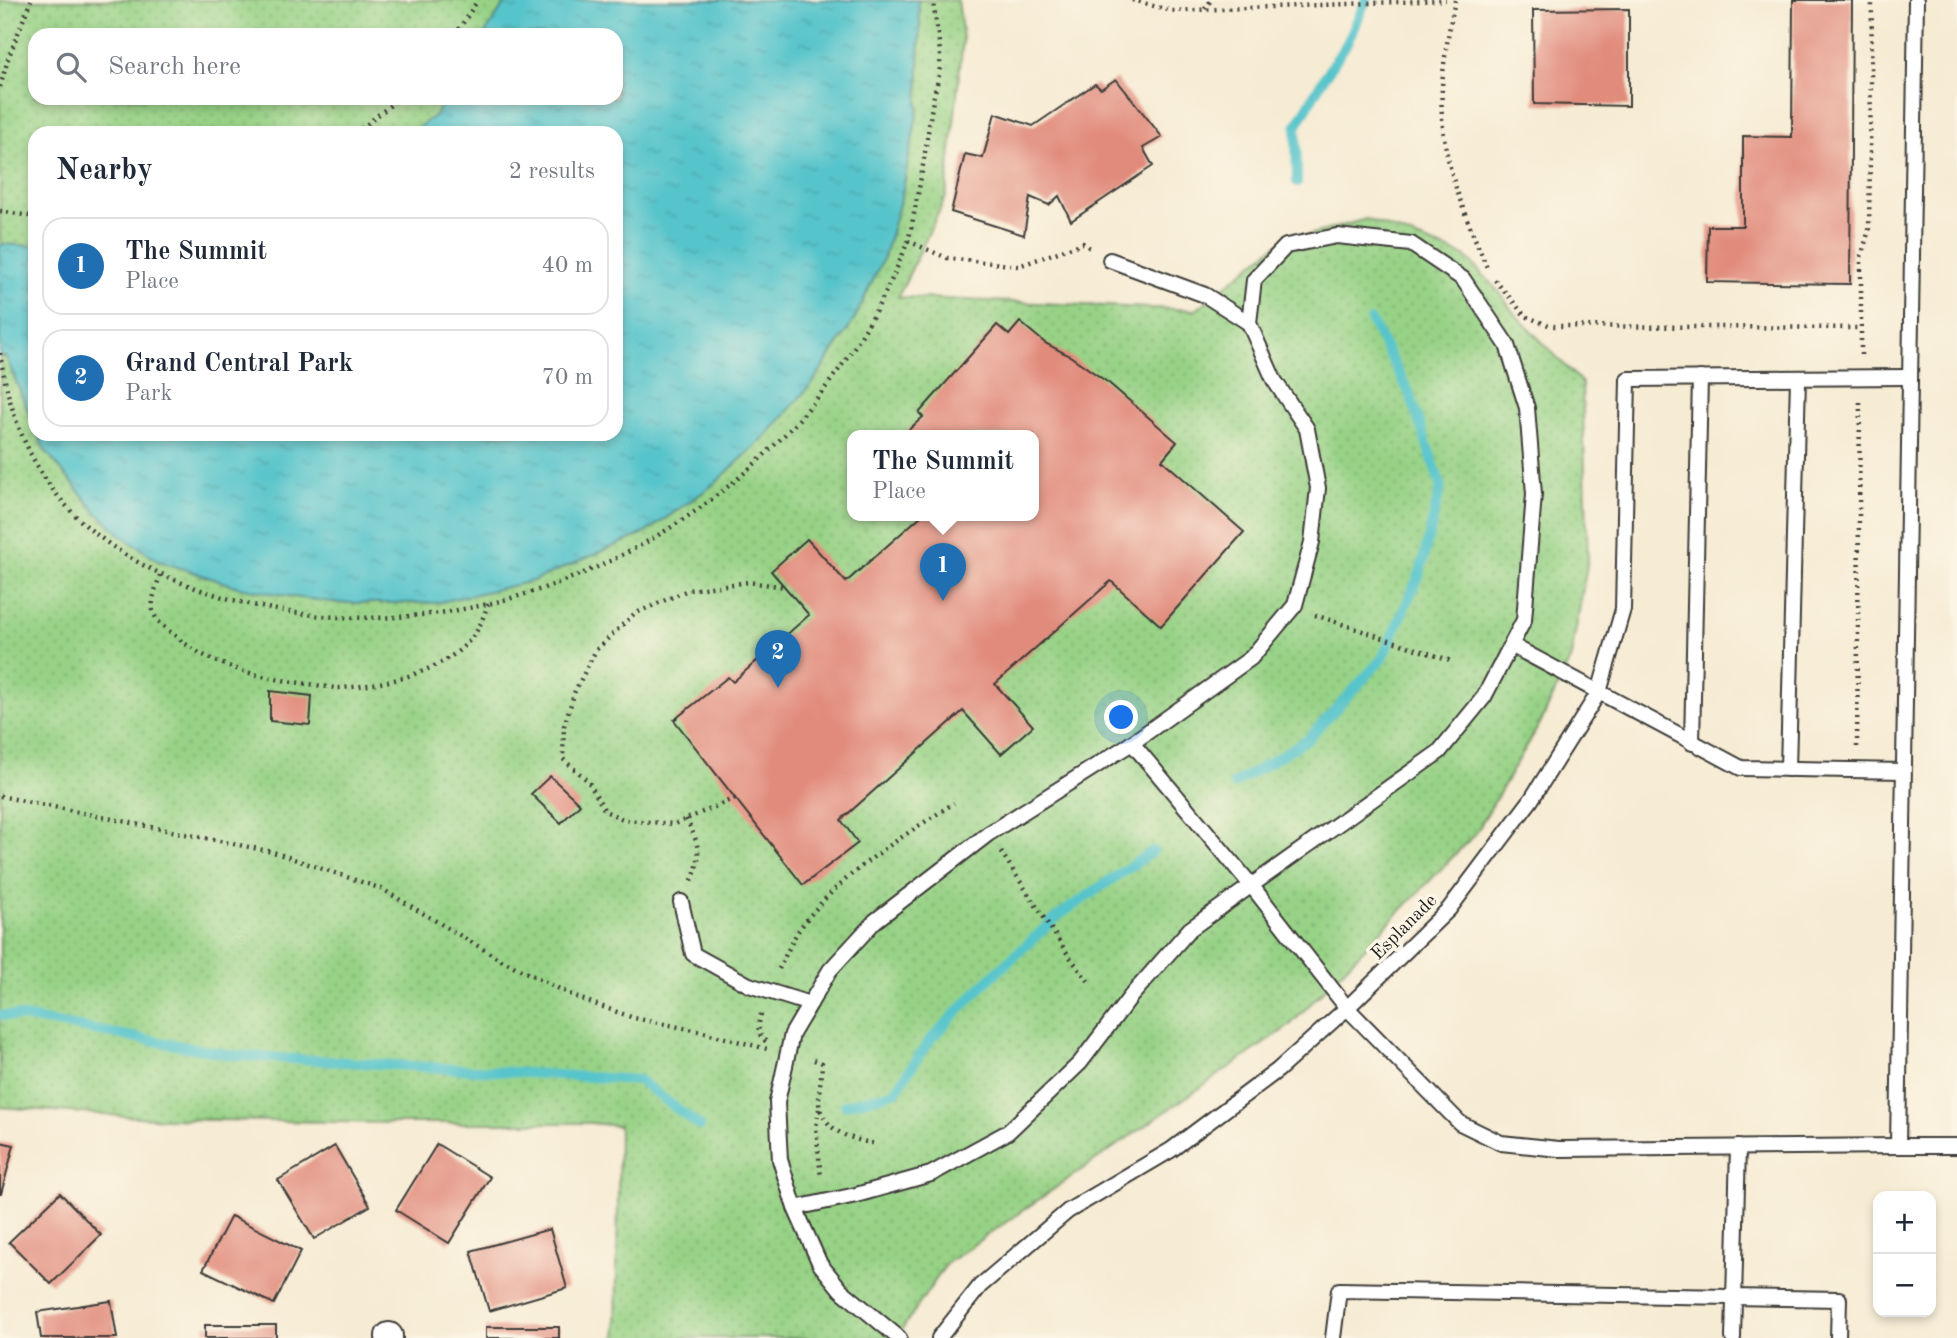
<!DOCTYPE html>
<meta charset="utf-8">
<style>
:root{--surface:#fff;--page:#f2f2f3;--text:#1f2937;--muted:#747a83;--line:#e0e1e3;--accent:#1f6fb2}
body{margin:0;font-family:"Old Standard TT",serif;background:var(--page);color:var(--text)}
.controls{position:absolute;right:21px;bottom:21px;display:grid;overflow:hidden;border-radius:14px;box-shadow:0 4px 10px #0003}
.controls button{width:63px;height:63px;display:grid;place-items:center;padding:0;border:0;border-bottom:2px solid var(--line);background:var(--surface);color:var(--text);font:35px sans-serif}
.you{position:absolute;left:1122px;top:718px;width:24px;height:24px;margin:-18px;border:5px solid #fff;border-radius:50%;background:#1a73e8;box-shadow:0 0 0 10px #1a73e833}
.badge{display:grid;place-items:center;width:46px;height:46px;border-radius:50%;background:var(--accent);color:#fff;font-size:23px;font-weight:700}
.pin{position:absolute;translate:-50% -58px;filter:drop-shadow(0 2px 4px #0008)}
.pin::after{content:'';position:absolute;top:37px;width:24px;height:21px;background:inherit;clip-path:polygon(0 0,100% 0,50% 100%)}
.popup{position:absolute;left:847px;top:430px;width:192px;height:91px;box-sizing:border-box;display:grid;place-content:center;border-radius:14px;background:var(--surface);filter:drop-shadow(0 2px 5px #0005);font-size:23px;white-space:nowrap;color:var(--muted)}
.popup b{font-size:26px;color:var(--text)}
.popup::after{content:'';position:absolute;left:50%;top:100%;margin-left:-14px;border:14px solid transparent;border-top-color:var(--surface)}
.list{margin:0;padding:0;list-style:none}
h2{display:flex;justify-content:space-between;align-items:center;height:91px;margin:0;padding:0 28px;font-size:30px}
h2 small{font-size:23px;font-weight:400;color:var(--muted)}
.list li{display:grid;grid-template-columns:46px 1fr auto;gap:21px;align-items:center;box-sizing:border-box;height:98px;margin:0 14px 14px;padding:0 14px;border:2px solid var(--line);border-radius:21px}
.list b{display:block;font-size:26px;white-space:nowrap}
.list p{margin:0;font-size:23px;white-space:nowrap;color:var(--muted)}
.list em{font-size:23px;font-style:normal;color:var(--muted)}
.icon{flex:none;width:38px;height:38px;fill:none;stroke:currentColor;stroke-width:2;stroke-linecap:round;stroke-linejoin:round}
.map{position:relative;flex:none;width:1957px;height:1338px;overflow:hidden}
.search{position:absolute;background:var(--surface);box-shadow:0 4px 10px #0003;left:28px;top:28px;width:595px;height:77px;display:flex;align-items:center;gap:18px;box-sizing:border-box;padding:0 24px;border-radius:21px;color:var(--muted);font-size:26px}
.panel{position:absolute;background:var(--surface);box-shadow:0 4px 10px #0003;left:28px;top:126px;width:595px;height:315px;border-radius:21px}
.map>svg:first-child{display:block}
.park{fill:url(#park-dots);stroke:#5a7751;stroke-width:2;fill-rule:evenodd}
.water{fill:url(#water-ripples);stroke:#3a7074;stroke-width:2}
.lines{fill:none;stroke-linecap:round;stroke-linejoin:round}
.stream{stroke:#57c4cb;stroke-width:10}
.building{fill:#e18b7c}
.lane-casing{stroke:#3d3b37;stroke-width:18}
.street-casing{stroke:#3d3b37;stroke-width:30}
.path{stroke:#3d3b37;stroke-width:4.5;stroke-dasharray:2 5;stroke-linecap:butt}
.lane{stroke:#fff;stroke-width:14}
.street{stroke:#fff;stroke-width:26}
.labels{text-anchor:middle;stroke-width:7;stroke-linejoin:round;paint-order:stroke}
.street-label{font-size:19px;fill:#1c1c1c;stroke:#fcf5e5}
</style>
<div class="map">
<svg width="1957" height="1338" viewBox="0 0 1957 1338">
<defs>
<pattern id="park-dots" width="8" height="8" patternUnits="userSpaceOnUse" patternTransform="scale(1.75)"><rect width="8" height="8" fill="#97d286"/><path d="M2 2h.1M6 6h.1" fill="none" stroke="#82b473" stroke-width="1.8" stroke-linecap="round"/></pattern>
<pattern id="water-ripples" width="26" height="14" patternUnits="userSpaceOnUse" patternTransform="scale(1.75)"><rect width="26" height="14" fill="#57c4cb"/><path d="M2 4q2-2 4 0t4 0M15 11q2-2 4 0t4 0" fill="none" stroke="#4ba8ae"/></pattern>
</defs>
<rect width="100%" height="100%" fill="#fcf5e5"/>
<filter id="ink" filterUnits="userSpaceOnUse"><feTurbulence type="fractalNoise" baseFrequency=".0143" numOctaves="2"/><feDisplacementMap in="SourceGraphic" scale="14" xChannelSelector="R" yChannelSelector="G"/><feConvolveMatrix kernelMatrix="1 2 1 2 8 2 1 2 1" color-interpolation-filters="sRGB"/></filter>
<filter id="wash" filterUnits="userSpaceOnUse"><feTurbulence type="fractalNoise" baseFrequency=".00686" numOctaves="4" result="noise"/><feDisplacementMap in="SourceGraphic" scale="28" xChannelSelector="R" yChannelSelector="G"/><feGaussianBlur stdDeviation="1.57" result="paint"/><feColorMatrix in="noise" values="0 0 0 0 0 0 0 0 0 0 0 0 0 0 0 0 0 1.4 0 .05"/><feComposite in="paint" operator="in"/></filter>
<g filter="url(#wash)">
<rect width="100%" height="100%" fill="#f6ebd3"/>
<!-- park -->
<path class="park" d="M0,0h958l5,39 -17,158 -48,100 298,13 81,-66 89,-25 99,37 36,38 12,18 69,71 6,176 -17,98 -29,63 -66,113 -187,193 -342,237 -51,75h-280l3,-212 -28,-3h-199l-226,-4 -166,-12zM35,35h581v63h-581zM35,133h581v301h-581zM852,435h182v80h-182z"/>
<!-- water -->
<g class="water">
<path d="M507,0h411l2,24 -2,86 -16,84 -18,63 -30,63 -43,65 -46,52 -52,48 -68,48 -112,48 -97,22h-96l-47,-6 -55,-10 -79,-26 -37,-25 -26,-24 -52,-63 -6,-15h578v-301h-206l24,-17 13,-18h169v-63h-132z"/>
<path d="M0,244l35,2v182l-29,-71h-6z"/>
</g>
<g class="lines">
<!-- stream -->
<g class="stream">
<path d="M1297,182l-1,-55 28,-49 23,-35 19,-43"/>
<path d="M1234,784l74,-45 74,-80 38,-86 21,-87 -32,-94 -38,-71"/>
<path d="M0,1015l23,2 208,38 408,25 61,46"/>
<path d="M845,1105l50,-13 34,-51 56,-58 73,-67 95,-65"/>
</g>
</g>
<g id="blocks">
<!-- building -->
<g class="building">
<path d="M1793,0h59l-2,284 -143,-2 1,-56h35v-90l49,1z"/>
<path d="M1629,9v97l-95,-2 -1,-94z"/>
<path d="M1116,79l46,58 -19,11 10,18 -82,55 -12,-25 -10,9 -19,-8 -6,38 -73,-23 14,-58 18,4 12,-45 38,13 62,-42 6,5z"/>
<path d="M1020,322l25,21 25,13 40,28 67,58 -15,18 82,72 -83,94 -50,-45 -116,103 38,42 -32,28 -38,-43 -122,109 17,23 -55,42 -129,-165 54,-43 5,5 76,-67 -38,-44 36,-32 39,43 76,-67h112v-80h-127l-2,-2 18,-16 -4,-4 78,-88 12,10z"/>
<path d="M270,691l42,5 -2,29 -40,-4z"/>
<path d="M550,776l30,28 -19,19 -30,-29z"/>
<path d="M0,1142l14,3 -13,49h-1z"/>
<path d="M437,1144l53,33 -41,66 -53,-33z"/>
<path d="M335,1146l35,60 -56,33 -36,-59z"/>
<path d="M60,1193l41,42 -50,49 -42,-42z"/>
<path d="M231,1216l70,35 -27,53 -71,-34z"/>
<path d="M550,1229l17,59 -78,23 -18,-60z"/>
<path d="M111,1301l6,37h-76l-4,-26z"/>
<rect x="205" y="1325" width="71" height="13"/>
<rect x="486" y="1327" width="73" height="11"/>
</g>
</g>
</g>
<g filter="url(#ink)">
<use href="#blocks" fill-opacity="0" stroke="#3d3b37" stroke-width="2"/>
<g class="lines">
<defs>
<g id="lane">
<path d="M1916,0l-18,1146h59"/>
<path d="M1110,260l95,35 44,28"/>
<path d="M1511,645l230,123 162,3"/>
<path d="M1132,743l119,142 96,123 113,115 41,20 58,6 339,-3"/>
<path d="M1692,743l8,-365"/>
<path d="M1788,769l10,-391"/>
<path d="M681,902l12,52 56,31 61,19"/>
<path d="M795,1208l61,-13 75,-21 77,-42 72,-69 51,-67 59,-67 249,-177 45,-55 40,-77 10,-126 -7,-86 -20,-63 -44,-66 -52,-35 -74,-8 -51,10 -32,34 -5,43 25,57 33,49 11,59 -6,54 -17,63 -44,53 -119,85 -144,91 -113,87 -45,49 -38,64 -15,68 3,58 15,48 25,56 21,26 58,48"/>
<path d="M939,1338l41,-52 88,-75 103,-61 107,-80 69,-62 102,-99 82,-109 68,-108 24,-83 5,-230 280,-2"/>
<path d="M1333,1338l6,-48 500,9 -1,39"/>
<path d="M1733,1338l5,-191"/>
</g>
<path id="street" d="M389,1338v-2"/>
</defs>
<!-- lane casing -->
<use href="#lane" class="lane-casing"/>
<!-- street casing -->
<use href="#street" class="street-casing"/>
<!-- path -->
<g class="path">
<path d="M1132,0l40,11 274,-11"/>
<path d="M1455,0c-8,41 -17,85 -12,128 5,50 26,96 45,142"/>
<path d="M1205,9l6,-9"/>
<path d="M455,35l23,-35"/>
<path d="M0,87l8,-28 23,-59"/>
<path d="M356,133l43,-35"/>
<path d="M0,211l35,6"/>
<path d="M908,241l39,17 72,8 64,-23 7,5"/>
<path d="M1495,280l30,36 26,10 310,2"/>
<path d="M0,353c18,125 86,198 204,238 281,96 600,-76 703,-348 4,-11 6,-24 8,-35 8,-36 12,-72 18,-108 2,-11 7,-23 7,-35 1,-21 -5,-44 -7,-65"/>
<path d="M1861,355v-98l8,-27 3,-230"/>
<path d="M160,575c-3,11 -9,24 -7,36 3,12 17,20 25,27 36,30 85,40 130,46 10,1 22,4 32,4 43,-3 98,-14 128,-46 11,-11 15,-24 20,-38"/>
<path d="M1315,615l137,46"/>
<path d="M1857,747l3,-348"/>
<path d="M0,796l273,56 109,37 121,72 75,37 56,20 65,13 68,18"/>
<path d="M735,798l-60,26 -50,-4 -20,-9 -17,-30 -25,-22 1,-33 11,-35 21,-41 38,-36 54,-24 61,-8 36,5"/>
<path d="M686,819c13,24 17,38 5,63"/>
<path d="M1001,852l68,104 19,25"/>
<path d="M779,969c6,-12 12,-27 20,-39 39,-55 100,-91 155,-127"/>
<path d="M761,1014c-3,11 -5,21 6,28"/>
<path d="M814,1060l8,3c0,11 -5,37 -2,46 8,24 34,31 56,35"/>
<path d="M819,1109l-3,18 5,51"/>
</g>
<!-- lane -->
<use href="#lane" class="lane"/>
<!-- street -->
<use href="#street" class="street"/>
</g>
</g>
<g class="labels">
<!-- street labels -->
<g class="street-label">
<text transform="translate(1403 926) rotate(-45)" y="7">Esplanade</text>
</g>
</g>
</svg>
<div class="controls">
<button>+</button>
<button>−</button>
</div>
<div class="you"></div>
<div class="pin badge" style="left:943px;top:601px">1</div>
<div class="popup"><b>The Summit</b>Place</div>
<div class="pin badge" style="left:778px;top:688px">2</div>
<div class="search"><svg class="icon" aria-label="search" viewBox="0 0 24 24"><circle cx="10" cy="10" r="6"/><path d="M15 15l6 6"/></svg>Search here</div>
<section class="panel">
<h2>Nearby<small>2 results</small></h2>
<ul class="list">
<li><span class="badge">1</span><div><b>The Summit</b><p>Place</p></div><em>40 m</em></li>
<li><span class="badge">2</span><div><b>Grand Central Park</b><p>Park</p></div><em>70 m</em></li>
</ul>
</section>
</div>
